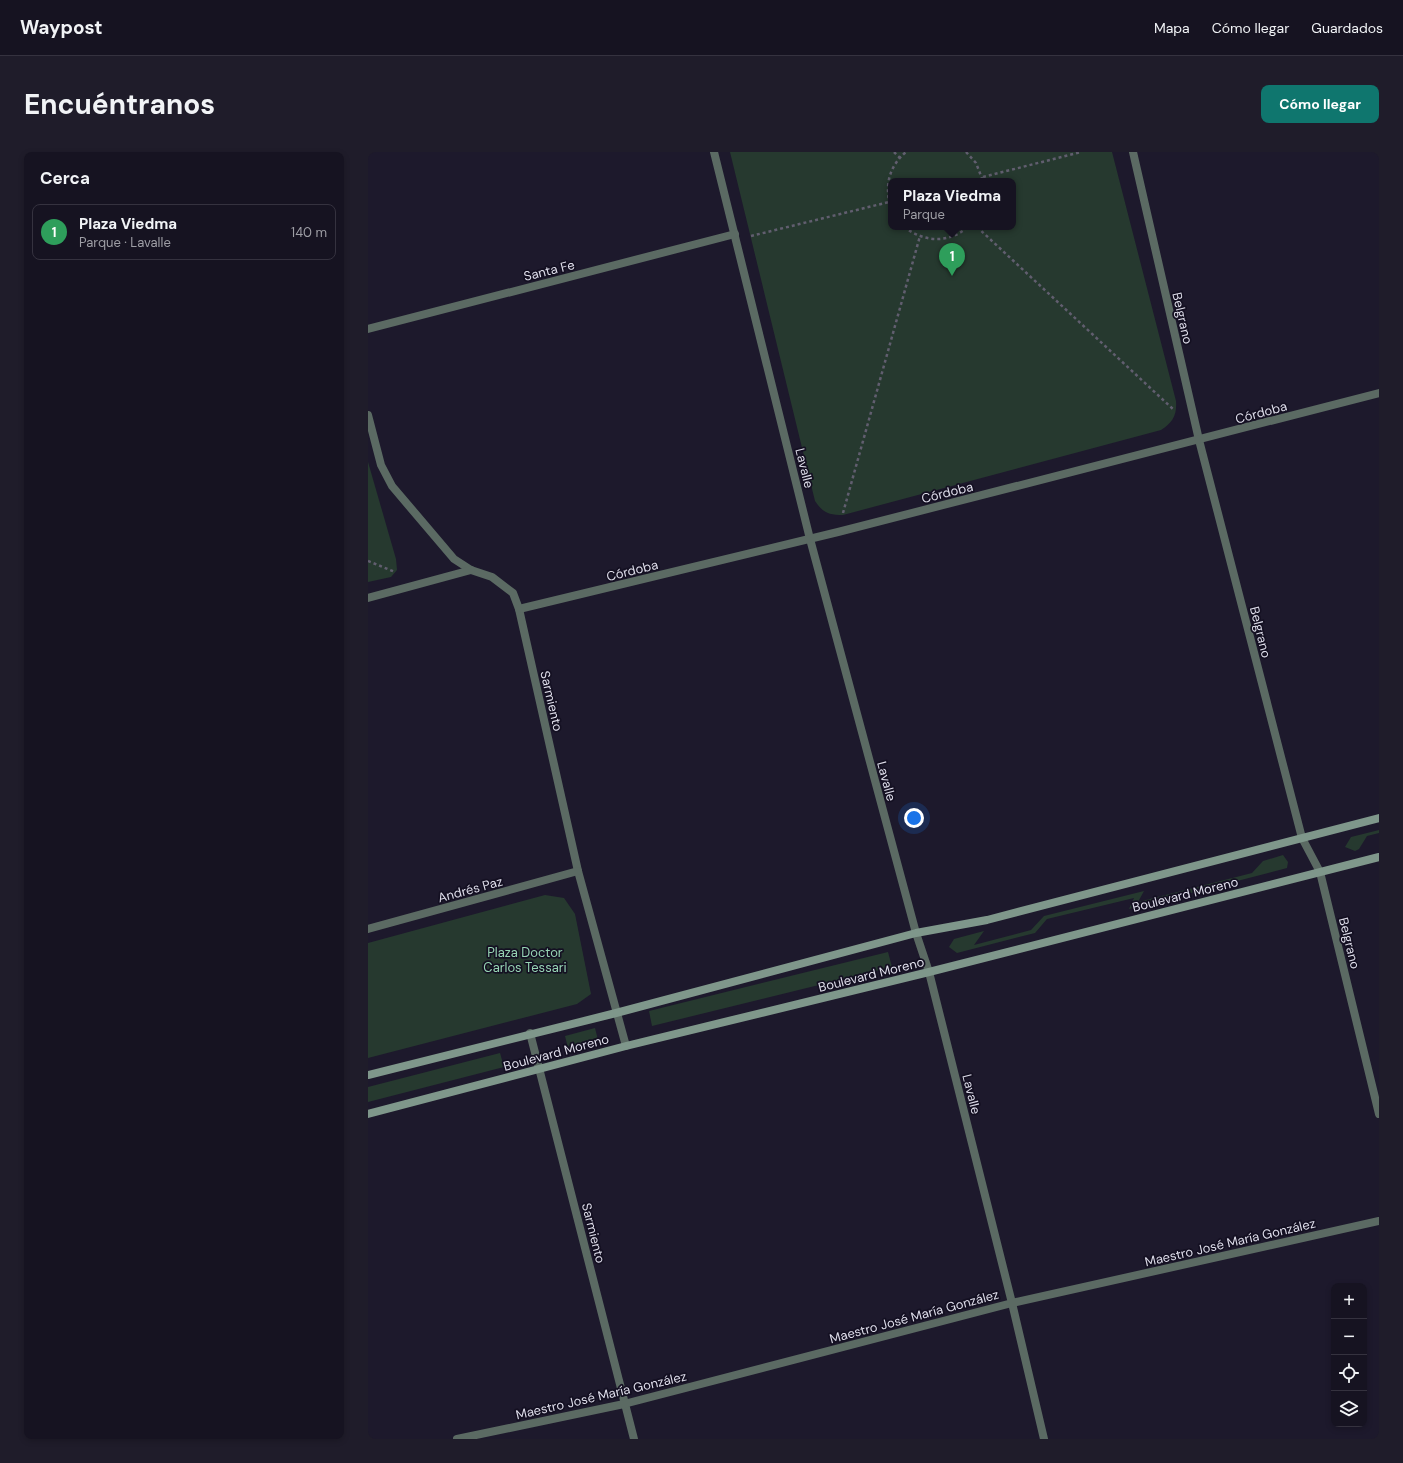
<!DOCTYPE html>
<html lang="es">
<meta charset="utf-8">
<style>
:root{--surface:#161321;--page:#1f1c2a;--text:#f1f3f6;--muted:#9e9ea5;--line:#35323f;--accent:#0f766e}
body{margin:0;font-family:"DM Sans",sans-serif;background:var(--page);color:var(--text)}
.controls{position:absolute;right:12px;bottom:12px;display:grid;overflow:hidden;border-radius:8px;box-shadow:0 2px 6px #0003}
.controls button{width:36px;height:36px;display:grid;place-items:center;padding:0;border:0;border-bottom:1px solid var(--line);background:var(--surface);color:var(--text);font:20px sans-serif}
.you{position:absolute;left:546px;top:666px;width:14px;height:14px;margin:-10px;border:3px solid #fff;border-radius:50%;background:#1a73e8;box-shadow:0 0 0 6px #1a73e833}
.badge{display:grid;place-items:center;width:26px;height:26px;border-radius:50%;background:var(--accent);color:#fff;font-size:13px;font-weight:700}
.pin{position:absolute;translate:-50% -33px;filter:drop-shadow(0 1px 2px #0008)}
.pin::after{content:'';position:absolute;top:21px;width:14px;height:12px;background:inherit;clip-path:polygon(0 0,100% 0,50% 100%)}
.popup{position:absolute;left:520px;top:26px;width:128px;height:52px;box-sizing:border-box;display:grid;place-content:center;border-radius:8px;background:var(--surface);filter:drop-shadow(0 1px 3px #0005);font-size:13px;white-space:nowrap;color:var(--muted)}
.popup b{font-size:15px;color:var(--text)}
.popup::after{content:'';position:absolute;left:50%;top:100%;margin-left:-8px;border:8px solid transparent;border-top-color:var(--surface)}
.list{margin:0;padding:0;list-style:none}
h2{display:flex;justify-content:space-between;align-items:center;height:52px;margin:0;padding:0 16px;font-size:17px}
h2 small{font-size:13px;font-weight:400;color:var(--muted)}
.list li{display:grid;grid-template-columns:26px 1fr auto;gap:12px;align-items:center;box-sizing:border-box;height:56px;margin:0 8px 8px;padding:0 8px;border:1px solid var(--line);border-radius:8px}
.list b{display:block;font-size:15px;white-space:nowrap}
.list p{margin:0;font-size:13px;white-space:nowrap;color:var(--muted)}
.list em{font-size:13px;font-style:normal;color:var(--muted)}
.icon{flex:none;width:22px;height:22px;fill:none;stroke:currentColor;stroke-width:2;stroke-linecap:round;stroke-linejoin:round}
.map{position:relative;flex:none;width:1011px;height:1287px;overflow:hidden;border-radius:8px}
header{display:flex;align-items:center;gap:24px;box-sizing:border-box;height:56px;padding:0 20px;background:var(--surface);border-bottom:1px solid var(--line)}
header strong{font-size:19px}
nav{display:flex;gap:22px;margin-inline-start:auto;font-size:14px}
.intro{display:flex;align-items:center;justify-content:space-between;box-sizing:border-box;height:96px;padding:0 24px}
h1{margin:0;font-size:28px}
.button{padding:10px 18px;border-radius:8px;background:var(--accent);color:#fff;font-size:14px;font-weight:700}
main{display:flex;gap:24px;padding:0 24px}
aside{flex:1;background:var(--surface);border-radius:8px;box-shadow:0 2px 6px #0003}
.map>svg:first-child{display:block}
.green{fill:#26392f;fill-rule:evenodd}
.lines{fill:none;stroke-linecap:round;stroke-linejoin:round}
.path{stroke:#615e6f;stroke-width:2.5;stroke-dasharray:3 3;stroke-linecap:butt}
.minor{stroke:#5b6a63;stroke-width:8}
.secondary{stroke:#7f978b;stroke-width:8}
.labels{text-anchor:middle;stroke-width:3.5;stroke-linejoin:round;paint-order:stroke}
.street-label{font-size:13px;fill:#deddea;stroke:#141022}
.park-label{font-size:13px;fill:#97d5b4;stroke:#141022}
</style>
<header>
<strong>Waypost</strong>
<nav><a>Mapa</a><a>Cómo llegar</a><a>Guardados</a></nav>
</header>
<div class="intro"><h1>Encuéntranos</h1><a class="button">Cómo llegar</a></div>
<main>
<aside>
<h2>Cerca<small></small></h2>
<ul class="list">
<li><span class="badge" style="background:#2e9e5b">1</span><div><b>Plaza Viedma</b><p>Parque · Lavalle</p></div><em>140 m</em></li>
</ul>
</aside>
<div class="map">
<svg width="1011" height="1287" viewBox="0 0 1011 1287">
<rect width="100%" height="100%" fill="#1d192c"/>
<!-- green -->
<g class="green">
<path d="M362,0h382l64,249c1,14 -3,21 -15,29l-318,85c-14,0 -20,-2 -28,-14zM523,29h122v46h-122z"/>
<path d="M0,310l28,97 1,11 -6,7 -23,5z"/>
<path d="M1011,678v3l-12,3 -8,13 -4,2 -10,-4 6,-10z"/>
<path d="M915,703l5,7 -1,6 -158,41 5,-11 -87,21 -12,14 -78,20 -8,-6 5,-8 30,-8 -10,14 57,-15 13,-14 100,-25 -6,11 114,-29 11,-12z"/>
<path d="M177,743l19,3 11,16 16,80 -14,10 -209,54v-115z"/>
<path d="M520,800l4,15 -240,59 -3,-15z"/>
<path d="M227,876l3,12 -30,8 -3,-12z"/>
<path d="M132,901l4,14 -136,35v-15z"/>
</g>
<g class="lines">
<!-- path -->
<g class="path">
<path d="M526,0l6,6"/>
<path d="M598,0l10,11 7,18"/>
<path d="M615,25l98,-25"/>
<path d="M523,58c-6,-22 -4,-42 15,-58"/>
<path d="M536,75c20,15 44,17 64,0"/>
<path d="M609,75l197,183"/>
<path d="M383,84l138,-34"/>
<path d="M475,361l77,-277"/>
<path d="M0,409l27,11"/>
</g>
<!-- minor -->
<g class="minor">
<path d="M346,0l96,387 106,394 13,39 83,331 32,136"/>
<path d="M765,0l66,288 103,398 18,34 59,242"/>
<path d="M0,177l367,-95"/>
<path d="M0,263l13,50 11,21 62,73 17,11 21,7 21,16 6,16 59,262 48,175"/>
<path d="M0,446l103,-28"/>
<path d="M151,457l319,-77 541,-139"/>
<path d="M0,777l210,-58"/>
<path d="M162,881l104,406"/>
<path d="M89,1287l167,-35 388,-101 367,-82"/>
</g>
<!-- secondary -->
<g class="secondary">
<path d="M0,923l248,-62 300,-80 71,-13 392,-102"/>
<path d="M0,962l258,-68 303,-74 450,-115"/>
</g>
</g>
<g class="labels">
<!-- street labels -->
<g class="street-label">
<text transform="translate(181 118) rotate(-14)" y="5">Santa Fe</text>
<text transform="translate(815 166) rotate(77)" y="5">Belgrano</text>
<text transform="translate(893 260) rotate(-15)" y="5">Córdoba</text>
<text transform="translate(437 316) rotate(76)" y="5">Lavalle</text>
<text transform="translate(579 340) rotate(-14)" y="5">Córdoba</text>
<text transform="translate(264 418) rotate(-14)" y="5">Córdoba</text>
<text transform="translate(893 480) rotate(76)" y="5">Belgrano</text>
<text transform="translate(184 549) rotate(77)" y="5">Sarmiento</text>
<text transform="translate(519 629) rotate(75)" y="5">Lavalle</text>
<text transform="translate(102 737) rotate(-15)" y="5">Andrés Paz</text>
<text transform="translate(817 742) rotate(-14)" y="5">Boulevard Moreno</text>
<text transform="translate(982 791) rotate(76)" y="5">Belgrano</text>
<text transform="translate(503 822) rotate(-14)" y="5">Boulevard Moreno</text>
<text transform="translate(188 900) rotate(-15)" y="5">Boulevard Moreno</text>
<text transform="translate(604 942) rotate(76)" y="5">Lavalle</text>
<text transform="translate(226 1081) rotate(76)" y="5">Sarmiento</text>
<text transform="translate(862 1090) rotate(-13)" y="5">Maestro José María González</text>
<text transform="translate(546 1164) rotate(-15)" y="5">Maestro José María González</text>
<text transform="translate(233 1243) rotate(-13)" y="5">Maestro José María González</text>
</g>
<!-- park labels -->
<g class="park-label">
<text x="157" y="805">Plaza Doctor<tspan x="157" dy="15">Carlos Tessari</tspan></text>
</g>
</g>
</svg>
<div class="controls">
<button>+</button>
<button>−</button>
<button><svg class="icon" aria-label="locate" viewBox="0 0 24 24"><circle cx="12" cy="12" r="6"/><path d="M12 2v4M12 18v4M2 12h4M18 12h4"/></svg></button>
<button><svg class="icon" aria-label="layers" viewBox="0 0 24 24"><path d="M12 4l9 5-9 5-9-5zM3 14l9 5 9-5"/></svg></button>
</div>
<div class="you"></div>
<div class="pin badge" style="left:584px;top:124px;background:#2e9e5b">1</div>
<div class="popup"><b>Plaza Viedma</b>Parque</div>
</div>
</main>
